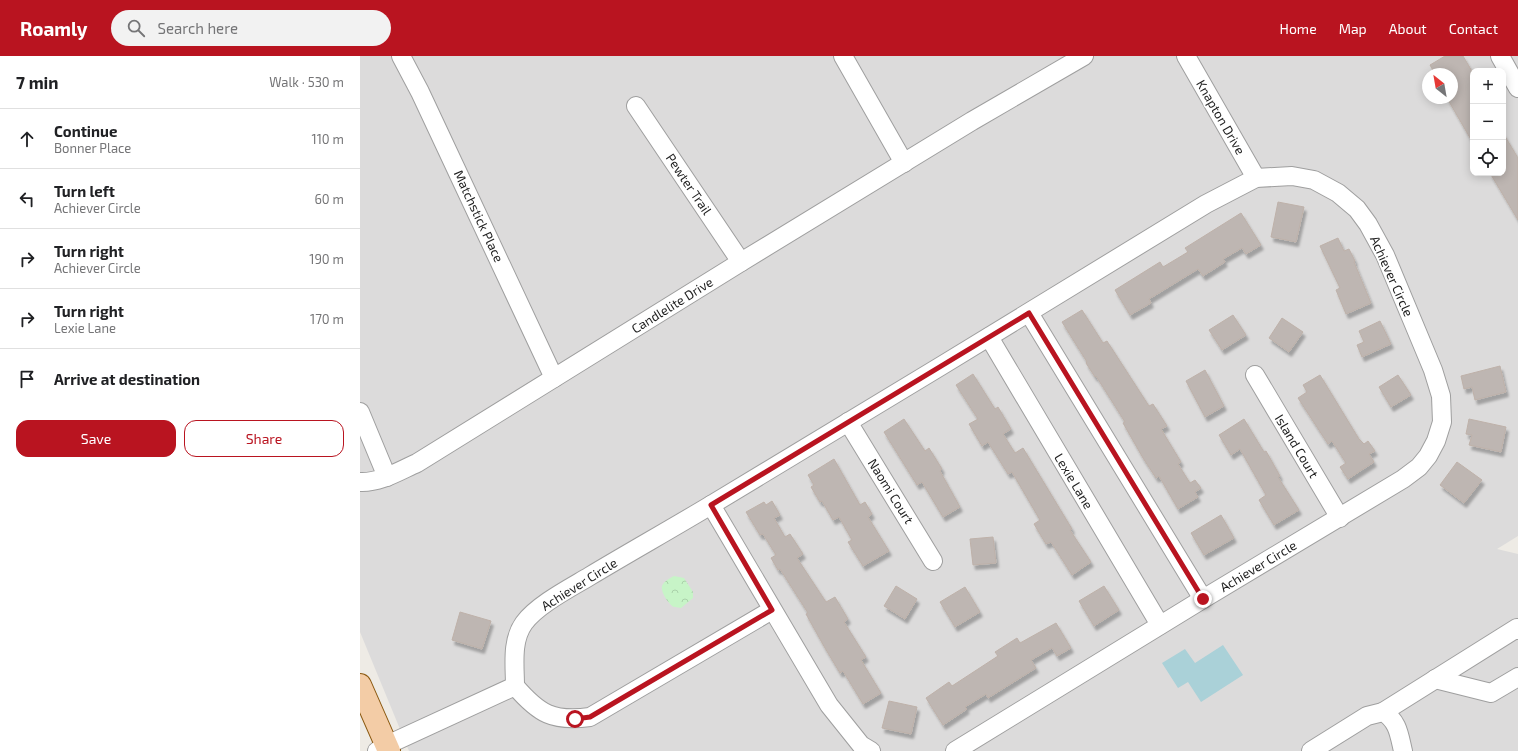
<!DOCTYPE html>
<meta charset="utf-8">
<style>
:root{--surface:#fff;--page:#f2f2f2;--text:#202124;--muted:#757577;--line:#e0e0e0;--accent:#b91420}
body{margin:0;font-family:"Exo 2",sans-serif;background:var(--page);color:var(--text)}
.controls{position:absolute;right:12px;top:12px;display:grid;overflow:hidden;border-radius:8px;box-shadow:0 2px 10px #0003}
.controls button{width:36px;height:36px;display:grid;place-items:center;padding:0;border:0;border-bottom:1px solid var(--line);background:var(--surface);color:var(--text);font:20px sans-serif}
.compass{position:absolute;left:1062px;top:12px;width:36px;height:36px;border-radius:50%;background:var(--surface);box-shadow:0 2px 10px #0003;rotate:329deg}
.stop{position:absolute;width:12px;height:12px;margin:-9px;border:3px solid #b91420;border-radius:50%;background:#fff}
.stop.end{background:#b91420;border-color:#fff;box-shadow:0 1px 4px #0008}
.list{margin:0;padding:0;list-style:none}
h2{display:flex;justify-content:space-between;align-items:center;height:52px;margin:0;padding:0 16px;font-size:17px}
h2 small{font-size:13px;font-weight:400;color:var(--muted)}
.list li{display:grid;grid-template-columns:26px 1fr auto;gap:12px;align-items:center;box-sizing:border-box;height:60px;padding:0 16px;border-top:1px solid var(--line)}
.list b{display:block;font-size:15px;white-space:nowrap}
.list p{margin:0;font-size:13px;white-space:nowrap;color:var(--muted)}
.list em{font-size:13px;font-style:normal;color:var(--muted)}
.actions{display:flex;gap:8px;padding:12px 16px}
.actions a{flex:1;padding:9px 0;border:1px solid var(--accent);border-radius:12px;text-align:center;font-size:14px;color:var(--accent)}
.actions .main{background:var(--accent);color:#fff}
.icon{flex:none;width:22px;height:22px;fill:none;stroke:currentColor;stroke-width:2;stroke-linecap:round;stroke-linejoin:round}
.map{position:relative;flex:none;width:1158px;height:695px;overflow:hidden}
header{display:flex;align-items:center;gap:24px;box-sizing:border-box;height:56px;padding:0 20px;background:var(--accent);color:#fff}
header strong{font-size:19px}
nav{display:flex;gap:22px;margin-inline-start:auto;font-size:14px}
.search{width:280px;height:36px;background:var(--page);display:flex;align-items:center;gap:10px;box-sizing:border-box;padding:0 14px;border-radius:22px;color:var(--muted);font-size:15px}
main{display:flex}
aside{flex:1;background:var(--surface)}
.map>svg:first-child{display:block}
.residential{fill:#dcdbdb;fill-rule:evenodd}
.park{fill:url(#park-crowns)}
.water{fill:#aad1d8}
.building{fill:#beb6b2;stroke:#beb1a9;filter:url(#shadow)}
.lines{fill:none;stroke-linecap:round;stroke-linejoin:round}
.minor-casing{stroke:#9f9f9f;stroke-width:20}
.major-casing{stroke:#8a580f;stroke-width:24}
.minor{stroke:#fff;stroke-width:18}
.major{stroke:#f3cca6;stroke-width:22}
.route{stroke:#b91420;stroke-width:5}
.labels{text-anchor:middle;stroke-width:3.5;stroke-linejoin:round;paint-order:stroke}
.street-label{font-size:13px;fill:#1e1e1e;stroke:#fff}
</style>
<header>
<strong>Roamly</strong>
<div class="search"><svg class="icon" aria-label="search" viewBox="0 0 24 24"><circle cx="10" cy="10" r="6"/><path d="M15 15l6 6"/></svg>Search here</div>
<nav><a>Home</a><a>Map</a><a>About</a><a>Contact</a></nav>
</header>
<main>
<aside>
<h2>7 min<small>Walk · 530 m</small></h2>
<ul class="list">
<li><svg class="icon" aria-label="ahead" viewBox="0 0 24 24"><path d="M12 20V5M6 11l6-6 6 6"/></svg><div><b>Continue</b><p>Bonner Place</p></div><em>110 m</em></li>
<li><svg class="icon" aria-label="left" viewBox="0 0 24 24"><path d="M17 20v-9H6M10 6l-5 5 5 5"/></svg><div><b>Turn left</b><p>Achiever Circle</p></div><em>60 m</em></li>
<li><svg class="icon" aria-label="right" viewBox="0 0 24 24"><path d="M7 20v-9h11M14 6l5 5-5 5"/></svg><div><b>Turn right</b><p>Achiever Circle</p></div><em>190 m</em></li>
<li><svg class="icon" aria-label="right" viewBox="0 0 24 24"><path d="M7 20v-9h11M14 6l5 5-5 5"/></svg><div><b>Turn right</b><p>Lexie Lane</p></div><em>170 m</em></li>
<li><svg class="icon" aria-label="arrive" viewBox="0 0 24 24"><path d="M6 21V4h12l-3 4 3 4H6"/></svg><div><b>Arrive at destination</b></div></li>
</ul>
<div class="actions"><a class="main">Save</a><a>Share</a></div>
</aside>
<div class="map">
<svg width="1158" height="695" viewBox="0 0 1158 695">
<defs>
<pattern id="park-crowns" width="20" height="18" patternUnits="userSpaceOnUse"><rect width="20" height="18" fill="#c7f4c7"/><path d="M2 6a3 3 0 1 1 6 0M12 15a3 3 0 1 1 6 0" fill="none" stroke="#aad1aa"/></pattern>
<filter id="shadow"><feDropShadow dx="2.5" dy="4.5" stdDeviation="1" flood-color="#0004"/></filter>
</defs>
<rect width="100%" height="100%" fill="#eeebe5"/>
<!-- residential -->
<path class="residential" d="M0,0h1158v480l-21,13 21,5v197h-1109l-49,-119zM1113,15h30v102h-30zM1068,18h24v24h-24z"/>
<!-- park -->
<path class="park" d="M314,520l10,2 9,14v6l-12,10c-1,0 -6,-1 -7,-1 -5,-2 -14,-16 -12,-21 2,-5 8,-8 12,-10z"/>
<!-- water -->
<path class="water" d="M863,589l20,30 -42,27 -13,-20 -10,6 -16,-25 23,-14 10,14z"/>
<!-- building -->
<g class="building">
<path d="M1085,0h18l10,17v70l-26,-45h5v-24h-17l-5,-9z"/>
<path d="M1143,77l15,25v62l-28,-47h13z"/>
<path d="M918,146l26,5 -8,35 -25,-5z"/>
<path d="M881,157l20,32 -15,9 -4,-6 -19,11 2,3 -22,14 -5,-7 -49,30 2,4 -21,12 -15,-25 45,-28 3,5 25,-15 -3,-4z"/>
<path d="M978,182l6,13 5,-2 6,12 -1,1 17,41 -25,11 -10,-24 4,-2 -20,-42z"/>
<path d="M722,254l21,33 4,-2 42,65 4,-2 14,22 -6,3 20,33 -3,2 12,19 5,-3 6,8 -6,4 3,5 -20,12 -19,-33 -3,2 -13,-20 -20,-35 2,-1 -29,-46 -1,1 -9,-14 1,-1 -25,-40z"/>
<path d="M873,259l13,20 -24,15 -13,-20z"/>
<path d="M922,262l21,14 -14,20 -20,-14z"/>
<path d="M1020,265l11,23 -29,13 -5,-12 7,-3 -5,-11z"/>
<path d="M1140,310l6,26 -31,8 -3,-13 -8,2 -3,-13z"/>
<path d="M845,314l19,36 -19,11 -19,-36z"/>
<path d="M613,318l22,35 3,-2 13,22 -8,5 12,19 8,-5 49,81 -2,1 21,32 -19,13 -21,-33 -5,2 -12,-20 6,-4 -28,-48 -4,2 -20,-32 -6,4 -13,-22 9,-5 -22,-34z"/>
<path d="M960,319l39,64 5,5 4,-3 7,10 -6,3 5,8 -26,17 -8,-12 6,-4 -14,-22 -4,3 -30,-46 9,-6 -4,-7z"/>
<path d="M1038,319l13,20 -20,12 -12,-20z"/>
<path d="M544,363l21,32 4,-3 13,21 -2,2 20,36 -17,10 -21,-35 -5,3 -33,-53z"/>
<path d="M884,363l20,33 2,-1 14,25 -2,1 21,33 -25,15 -15,-25 7,-5 -26,-46 -9,6 -12,-20z"/>
<path d="M1109,363l37,8 -5,25 -32,-7 3,-10 -6,-1z"/>
<path d="M474,403l26,46 5,-3 7,12 -4,3 21,34 -26,15 -15,-24 4,-2 -13,-23 -6,3 -11,-19 -2,1 -9,-15 3,-2 -6,-10z"/>
<path d="M1097,406l25,18 -18,23 -24,-18z"/>
<path d="M412,445l8,14 -6,3 11,19 5,-3 13,20 -6,4 29,44 9,-5 13,22 -4,3 22,35 -5,3 20,33 -18,11 -20,-33 -3,2 -15,-25 -19,-34 2,-1 -28,-44 -2,1 -7,-12 5,-3 -13,-21 -3,1 -14,-23 18,-10 2,3z"/>
<path d="M861,459l13,23 -30,17 -13,-22z"/>
<path d="M633,481l3,26 -23,2 -3,-26z"/>
<path d="M536,530l21,13 -12,20 -21,-13z"/>
<path d="M744,530l15,24 -25,16 -15,-25z"/>
<path d="M605,531l15,25 -25,15 -15,-25z"/>
<path d="M100,556l31,9 -9,28 -30,-9z"/>
<path d="M696,567l15,25 -14,8 -5,-8 -21,12 5,8 -48,30 -2,-4 -21,13 2,2 -24,16 -17,-27 23,-16 3,4 46,-30 -3,-4 22,-14 3,5z"/>
<path d="M529,645l28,6 -6,27 -29,-6z"/>
</g>
<g class="lines">
<defs>
<g id="minor">
<path d="M41,0l19,36 134,286"/>
<path d="M483,0l61,107"/>
<path d="M826,0l70,122"/>
<path d="M1140,0l18,32"/>
<path d="M276,50l105,156"/>
<path d="M669,257l174,286"/>
<path d="M629,281l171,288"/>
<path d="M895,319l85,143"/>
<path d="M0,356l27,65"/>
<path d="M488,366l85,139"/>
<path d="M0,426c20,1 39,-11 57,-19l324,-201 231,-141 112,-65"/>
<path d="M1075,623l56,14 27,-16"/>
<path d="M155,630c24,28 38,36 75,31l182,-107"/>
<path d="M1023,656l134,-84 1,2"/>
<path d="M17,695l10,-6 128,-59c0,-20 -4,-45 9,-63 13,-18 46,-35 66,-47 40,-24 81,-47 121,-71"/>
<path d="M511,695l-10,-6 -32,-40 -118,-200 230,-139 265,-162 50,-26 36,-2 22,4 24,13 19,16 11,15 17,31 48,115 8,26 1,26 -6,19 -8,15 -9,11 -16,12 -200,120 -248,152"/>
<path d="M951,695l56,-35 16,-4c15,9 16,22 20,39"/>
</g>
<path id="major" d="M0,629l29,66"/>
</defs>
<!-- minor casing -->
<use href="#minor" class="minor-casing"/>
<!-- major casing -->
<use href="#major" class="major-casing"/>
<!-- minor -->
<use href="#minor" class="minor"/>
<!-- major -->
<use href="#major" class="major"/>
</g>
<g class="lines">
<!-- route -->
<path class="route" d="M215,663l15,-2 182,-107 -61,-105 318,-192 174,286"/>
</g>
<g class="labels">
<!-- street labels -->
<g class="street-label">
<text transform="translate(861 61) rotate(60)" y="5">Knapton Drive</text>
<text transform="translate(329 128) rotate(56)" y="5">Pewter Trail</text>
<text transform="translate(119 160) rotate(65)" y="5">Matchstick Place</text>
<text transform="translate(1032 220) rotate(66)" y="5">Achiever Circle</text>
<text transform="translate(312 249) rotate(-32)" y="5">Candlelite Drive</text>
<text transform="translate(937 390) rotate(59)" y="5">Island Court</text>
<text transform="translate(714 425) rotate(59)" y="5">Lexie Lane</text>
<text transform="translate(531 435) rotate(58)" y="5">Naomi Court</text>
<text transform="translate(898 510) rotate(-31)" y="5">Achiever Circle</text>
<text transform="translate(219 528) rotate(-32)" y="5">Achiever Circle</text>
</g>
</g>
</svg>
<div class="controls">
<button>+</button>
<button>−</button>
<button><svg class="icon" aria-label="locate" viewBox="0 0 24 24"><circle cx="12" cy="12" r="6"/><path d="M12 2v4M12 18v4M2 12h4M18 12h4"/></svg></button>
</div>
<svg class="compass" viewBox="-18 -18 36 36"><path d="M0-13l5 13h-10z" fill="#e53935"/><path d="M0 13l5-13h-10z" fill="#757577"/></svg>
<div class="stop" style="left:215px;top:663px"></div>
<div class="stop end" style="left:843px;top:543px"></div>
</div>
</main>
